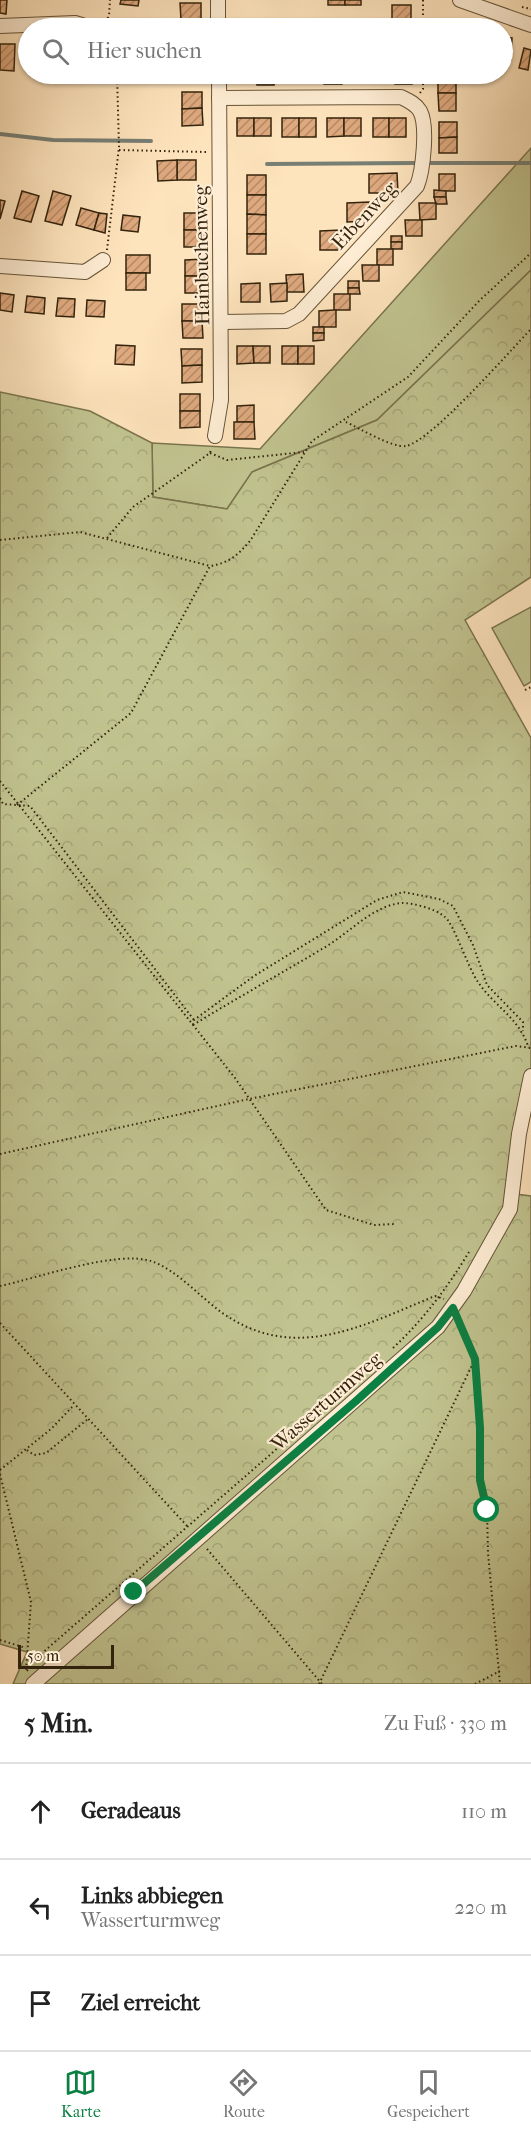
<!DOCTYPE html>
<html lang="de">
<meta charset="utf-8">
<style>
:root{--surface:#fff;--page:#f6f6f6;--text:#222;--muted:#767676;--line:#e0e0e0;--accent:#0b8043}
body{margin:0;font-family:"IM FELL French Canon",serif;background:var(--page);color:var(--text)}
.scale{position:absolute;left:18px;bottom:15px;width:96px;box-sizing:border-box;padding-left:6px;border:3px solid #34240d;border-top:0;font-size:16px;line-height:21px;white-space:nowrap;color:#34240d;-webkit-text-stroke:4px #feedd4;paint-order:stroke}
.stop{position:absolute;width:18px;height:18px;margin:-14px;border:4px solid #0b8043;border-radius:50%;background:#fff}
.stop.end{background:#0b8043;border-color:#fff;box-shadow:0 2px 6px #0008}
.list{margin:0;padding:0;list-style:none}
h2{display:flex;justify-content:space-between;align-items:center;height:78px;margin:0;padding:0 24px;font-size:26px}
h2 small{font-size:20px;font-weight:400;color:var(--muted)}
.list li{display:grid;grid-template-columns:39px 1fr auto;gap:18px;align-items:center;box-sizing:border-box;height:96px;padding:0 24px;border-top:2px solid var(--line)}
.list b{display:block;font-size:22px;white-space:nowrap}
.list p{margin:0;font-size:20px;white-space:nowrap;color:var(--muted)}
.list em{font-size:20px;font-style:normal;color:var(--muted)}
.icon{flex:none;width:33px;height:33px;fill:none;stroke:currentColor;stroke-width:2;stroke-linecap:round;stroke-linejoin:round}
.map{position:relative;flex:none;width:531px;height:1684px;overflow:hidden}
.search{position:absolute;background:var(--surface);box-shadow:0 2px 4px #0004;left:18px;right:18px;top:18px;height:66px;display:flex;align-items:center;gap:15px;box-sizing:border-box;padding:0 21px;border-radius:33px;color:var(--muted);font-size:22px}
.sheet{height:366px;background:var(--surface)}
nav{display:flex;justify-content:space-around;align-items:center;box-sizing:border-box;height:84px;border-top:2px solid var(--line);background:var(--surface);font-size:16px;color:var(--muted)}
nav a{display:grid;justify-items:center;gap:3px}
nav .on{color:var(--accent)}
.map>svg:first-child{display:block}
.green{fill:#c1c490;stroke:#7a744e;stroke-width:1.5}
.forest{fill:url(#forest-crowns);stroke:#7a744e;stroke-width:1.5}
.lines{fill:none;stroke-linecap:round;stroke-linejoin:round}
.stream{stroke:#777f75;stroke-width:4}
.building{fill:url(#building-hatch);stroke:#34240d;stroke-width:1.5}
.minor-casing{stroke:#665439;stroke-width:16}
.path{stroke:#34240d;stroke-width:2;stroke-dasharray:1.5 3;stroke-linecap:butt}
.minor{stroke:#feedd4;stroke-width:14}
.route{stroke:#0b8043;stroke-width:8}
.labels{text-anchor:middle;stroke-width:4.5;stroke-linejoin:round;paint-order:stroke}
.street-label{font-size:20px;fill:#34240d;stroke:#feedd4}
</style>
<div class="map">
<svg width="531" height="1684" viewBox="0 0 531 1684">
<defs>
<pattern id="forest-crowns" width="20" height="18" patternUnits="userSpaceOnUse" patternTransform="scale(1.5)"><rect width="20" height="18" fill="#c1c490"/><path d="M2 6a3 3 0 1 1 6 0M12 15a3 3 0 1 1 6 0" fill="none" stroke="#a6a87b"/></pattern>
<pattern id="building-hatch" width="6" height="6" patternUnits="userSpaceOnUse" patternTransform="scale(1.5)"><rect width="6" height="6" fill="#dea97e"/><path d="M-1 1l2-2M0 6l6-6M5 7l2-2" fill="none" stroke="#b58966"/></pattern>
</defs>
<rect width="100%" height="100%" fill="#fee4bd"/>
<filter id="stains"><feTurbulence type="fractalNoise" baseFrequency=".00333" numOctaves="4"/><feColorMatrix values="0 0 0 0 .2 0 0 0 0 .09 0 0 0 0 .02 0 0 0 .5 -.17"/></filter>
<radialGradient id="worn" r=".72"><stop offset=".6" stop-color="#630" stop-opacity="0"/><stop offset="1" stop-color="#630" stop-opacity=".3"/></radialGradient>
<!-- green -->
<g class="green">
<path d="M531,148v122l-154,150 -125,52 -25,37 -74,-12 -1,-54 108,6z"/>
<path d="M531,607v75l-7,4 -32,-58z"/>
</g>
<!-- forest -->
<path class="forest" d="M531,270v307l-66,43 66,118v349l-15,107 15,2v488h-518l14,-32 -27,-8v-1252l90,19 62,32 1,54 74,12 25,-37 125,-52z"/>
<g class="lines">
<!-- stream -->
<g class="stream">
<path d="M0,134l53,6 98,1"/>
<path d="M430,163h101"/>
<path d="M267,164l147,-1"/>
</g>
</g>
<!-- building -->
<g class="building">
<path d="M0,0h7l-1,14 -6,-1z"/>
<path d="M121,0h18l-1,6 -18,-2z"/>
<rect x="328" y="0" width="17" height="5"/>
<rect x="345" y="0" width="16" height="5"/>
<path d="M180,3h21v16l-20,1z"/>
<rect x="392" y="5" width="19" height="17"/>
<path d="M201,19v9h-20v-8z"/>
<rect x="392" y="22" width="19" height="6"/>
<rect x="432" y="23" width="20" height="5"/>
<path d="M502,37l10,1 -1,22h-9z"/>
<path d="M0,44h15l-1,27 -14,-1z"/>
<path d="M524,48l7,2 -3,20 -9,-2z"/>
<rect x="182" y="74" width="20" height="8"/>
<rect x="257" y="74" width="17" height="11"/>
<rect x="324" y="74" width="18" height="10"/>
<rect x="395" y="74" width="17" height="10"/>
<rect x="438" y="76" width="18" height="17"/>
<path d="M182,92h20v16l-20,1z"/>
<path d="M438,93h18v18h-17z"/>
<path d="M202,108l1,17 -21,1v-17z"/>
<rect x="237" y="118" width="17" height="18"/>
<rect x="254" y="118" width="17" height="18"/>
<rect x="282" y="118" width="17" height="19"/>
<rect x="299" y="118" width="17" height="19"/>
<path d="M327,118h17v18l-17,1z"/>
<rect x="344" y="118" width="17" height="18"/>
<rect x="373" y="118" width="16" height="19"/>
<rect x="389" y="118" width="17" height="19"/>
<path d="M439,122h18v15l-18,1z"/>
<path d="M457,137v16h-18v-15z"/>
<rect x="177" y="160" width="19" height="20"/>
<path d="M177,160v20l-19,1 -1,-20z"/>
<path d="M397,173l1,20h-29v-19z"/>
<rect x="439" y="174" width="16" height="17"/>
<rect x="247" y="175" width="19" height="20"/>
<path d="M434,190l12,1v6h-12z"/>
<path d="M22,191l17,5 -8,26 -17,-4z"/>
<path d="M53,191l18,5 -9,29 -17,-4z"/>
<path d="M247,195h19v20l-19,-1z"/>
<path d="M434,197h12l1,7h-11z"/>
<path d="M0,200l5,1 -5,18z"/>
<path d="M369,202v19l-22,1v-19z"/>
<path d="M419,203h17v16l-16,1z"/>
<path d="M81,208l18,5 -5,17 -18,-5z"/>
<path d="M99,213l8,1 -2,19 -11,-3z"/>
<rect x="184" y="213" width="20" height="17"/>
<path d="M247,214l19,1v19h-19z"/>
<path d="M123,215l17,2 -2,15 -17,-2z"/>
<path d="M405,220h17v16h-16z"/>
<rect x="184" y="230" width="20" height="17"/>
<path d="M341,230v20h-21v-19z"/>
<rect x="247" y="234" width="19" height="20"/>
<rect x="391" y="236" width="11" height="6"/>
<rect x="391" y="242" width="11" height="7"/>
<rect x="377" y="249" width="16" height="16"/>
<rect x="126" y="255" width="24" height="18"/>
<path d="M205,259v17h-20v-16z"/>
<path d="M362,265h17v16h-16z"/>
<rect x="126" y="273" width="20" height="17"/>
<path d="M303,274l1,18h-17l-1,-17z"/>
<path d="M185,276h20l1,17h-21z"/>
<rect x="348" y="281" width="11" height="7"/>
<path d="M260,283v19h-19v-18z"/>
<path d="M287,283v18l-16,1 -1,-18z"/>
<path d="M348,288h11l1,6h-12z"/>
<path d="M0,293l14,2 -2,17 -12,-2z"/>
<rect x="334" y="294" width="16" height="16"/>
<path d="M27,296l18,2 -1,16 -19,-2z"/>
<path d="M58,298l17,1 -1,18 -18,-1z"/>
<path d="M87,300l18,1 -1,16 -18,-1z"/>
<rect x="182" y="304" width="20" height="17"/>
<path d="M334,310h2v17h-17v-16z"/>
<path d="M182,321h20l1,17h-20z"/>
<rect x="313" y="327" width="11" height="6"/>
<path d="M313,333h11v7l-11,1z"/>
<path d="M116,345l19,1 -1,19 -19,-1z"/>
<path d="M237,346h16l1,17 -17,1z"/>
<path d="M253,346h17v17h-16z"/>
<rect x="282" y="346" width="16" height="18"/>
<rect x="298" y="346" width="16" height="18"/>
<path d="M181,349h21v16l-20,1z"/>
<path d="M202,365v17l-20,1v-17z"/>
<rect x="180" y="394" width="20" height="17"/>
<path d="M254,405v17h-17v-16z"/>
<path d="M180,411h20v16l-20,1z"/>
<path d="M234,422h20l1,17h-21z"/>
</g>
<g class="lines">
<defs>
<g id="minor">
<path d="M218,0v28"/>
<path d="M460,0l71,25"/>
<path d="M0,26l75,-3 16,5"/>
<path d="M219,98l182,-1c8,4 15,7 19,14 8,15 3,60 -3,75l-118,128 -13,7 -64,1"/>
<path d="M0,266l85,6 18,-12"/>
<path d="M215,436l6,-36 -2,-326"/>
<path d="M33,1684l405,-357 26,-36 46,-82 9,-75 12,-58"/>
</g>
</defs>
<!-- minor casing -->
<use href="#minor" class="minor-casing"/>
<!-- path -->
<g class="path">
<path d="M423,0v28"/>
<path d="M522,7l9,2"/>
<path d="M103,26l6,-10 1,-16"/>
<path d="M420,93l3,-4v-15"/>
<path d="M119,150l87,2"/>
<path d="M107,250l12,-103 -2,-73"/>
<path d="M346,422c13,6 46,26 60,24 24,-4 104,-95 125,-117"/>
<path d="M210,453l17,7 77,-8"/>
<path d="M107,538l26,-31 77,-54 1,-4"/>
<path d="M0,540l80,-8 130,34"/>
<path d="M525,690l6,-3"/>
<path d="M0,781l235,297 91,132 48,15 21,-1"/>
<path d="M0,798l3,6 27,2 164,214"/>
<path d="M17,805l114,-92 79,-147c19,-3 28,-11 40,-25l62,-100 96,-64 71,-76 52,-48"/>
<path d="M193,1025l1,-5 60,-44 123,-76 26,-8 36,7 14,7 20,39 14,40 36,37v9"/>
<path d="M193,1025c44,-27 89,-52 134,-79 23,-14 47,-41 75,-43 12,0 34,6 43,14 9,7 23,51 33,65 16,24 40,35 50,64"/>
<path d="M0,1154l249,-55 267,-53 15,2"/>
<path d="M0,1286c38,-8 116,-36 151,-25 26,9 48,35 70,51 73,52 141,14 214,-16l9,3"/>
<path d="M0,1323l188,204"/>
<path d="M393,1348c31,-29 54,-60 76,-96"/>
<path d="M475,1362l5,118 7,30 1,43 12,131"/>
<path d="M27,1450l7,5 12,-2 42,-34"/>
<path d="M0,1470l51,-41 23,-24"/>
<path d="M0,1474l31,128 -5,69"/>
<path d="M207,1549l115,135"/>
<path d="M0,1640l26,8"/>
<path d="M27,1671l6,-10 331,-288"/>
<path d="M319,1684l156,-325 -16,-38"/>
<path d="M475,1684l25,-13"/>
</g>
<!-- minor -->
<use href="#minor" class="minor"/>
</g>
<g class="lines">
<!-- route -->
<path class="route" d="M134,1592l222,-191 82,-74 15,-19 22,51 5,69v52l7,30"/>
</g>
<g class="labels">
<!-- street labels -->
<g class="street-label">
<text transform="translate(364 215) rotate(-47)" y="7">Eibenweg</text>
<text transform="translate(201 255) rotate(-91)" y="7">Hainbuchenweg</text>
<text transform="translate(326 1401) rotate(-41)" y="7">Wasserturmweg</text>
</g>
</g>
<rect width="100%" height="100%" filter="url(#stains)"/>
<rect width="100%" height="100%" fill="url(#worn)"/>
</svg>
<div class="scale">50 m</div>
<div class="stop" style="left:487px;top:1510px"></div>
<div class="stop end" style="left:134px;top:1592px"></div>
<div class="search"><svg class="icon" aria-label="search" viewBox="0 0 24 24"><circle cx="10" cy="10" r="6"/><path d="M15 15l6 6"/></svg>Hier suchen</div>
</div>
<section class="sheet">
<h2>5 Min.<small>Zu Fuß · 330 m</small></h2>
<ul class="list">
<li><svg class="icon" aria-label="ahead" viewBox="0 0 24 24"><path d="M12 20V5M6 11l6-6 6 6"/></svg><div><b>Geradeaus</b></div><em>110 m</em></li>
<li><svg class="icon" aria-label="left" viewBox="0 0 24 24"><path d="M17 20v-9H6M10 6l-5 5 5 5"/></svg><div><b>Links abbiegen</b><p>Wasserturmweg</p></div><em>220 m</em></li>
<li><svg class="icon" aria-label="arrive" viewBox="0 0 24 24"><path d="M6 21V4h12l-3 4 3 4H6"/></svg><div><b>Ziel erreicht</b></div></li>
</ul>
</section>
<nav>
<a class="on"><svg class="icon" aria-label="map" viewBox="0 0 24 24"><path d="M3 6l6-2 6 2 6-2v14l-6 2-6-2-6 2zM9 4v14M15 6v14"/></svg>Karte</a>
<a><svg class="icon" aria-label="directions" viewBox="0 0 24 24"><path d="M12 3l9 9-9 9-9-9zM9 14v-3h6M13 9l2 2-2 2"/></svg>Route</a>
<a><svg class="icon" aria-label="saved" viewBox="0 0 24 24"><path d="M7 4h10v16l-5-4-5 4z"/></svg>Gespeichert</a>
</nav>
